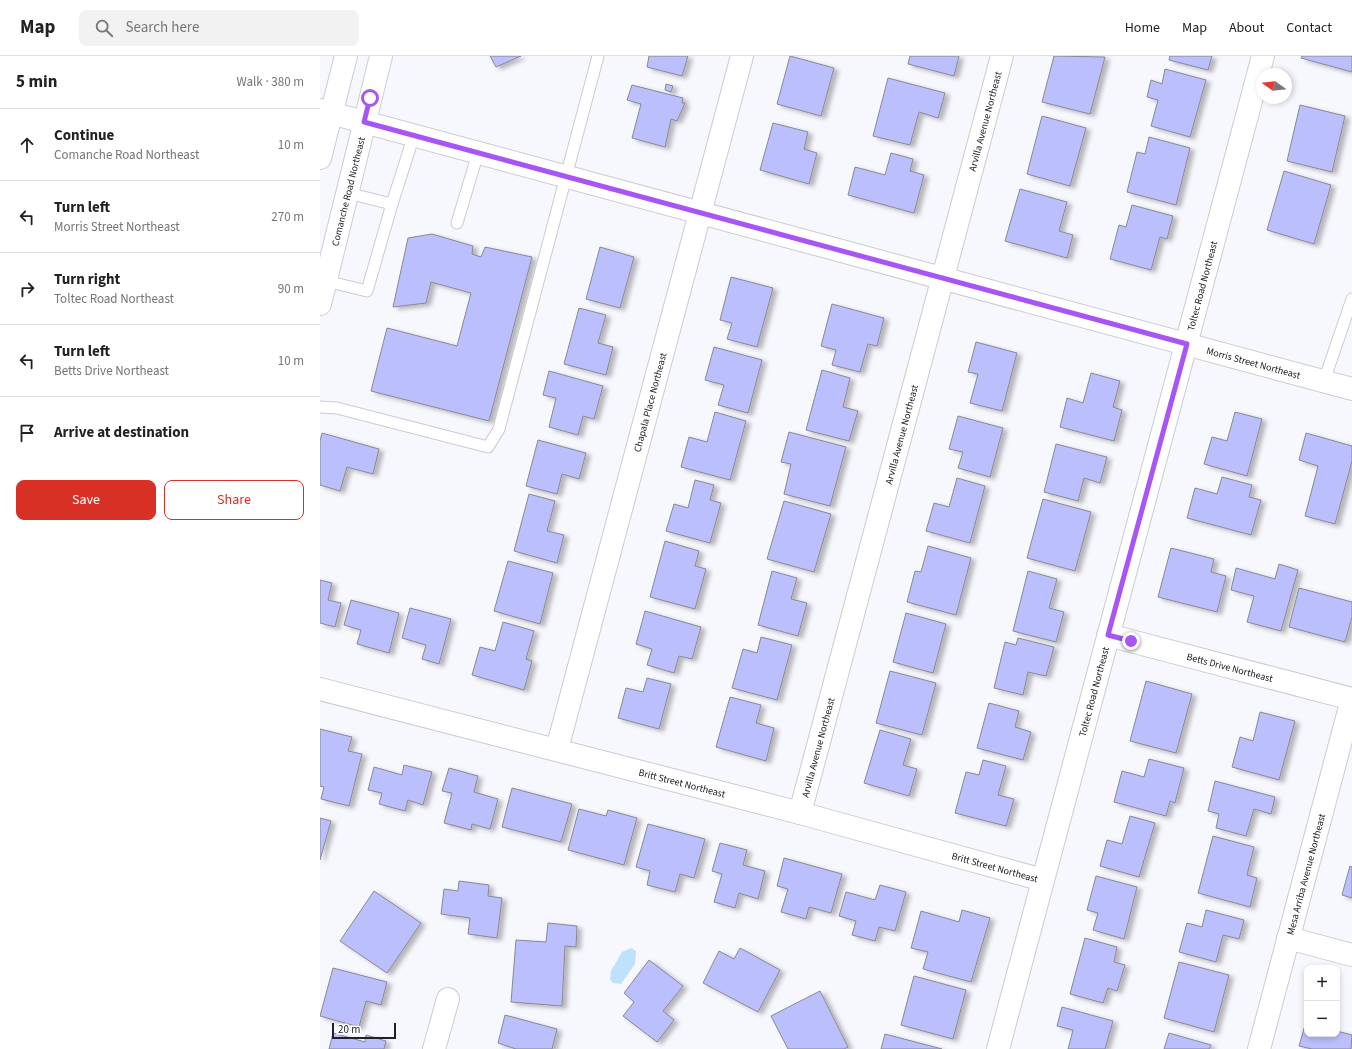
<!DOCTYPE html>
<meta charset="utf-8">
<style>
:root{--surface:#fff;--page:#f2f2f2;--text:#222;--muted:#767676;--line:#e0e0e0;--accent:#d93025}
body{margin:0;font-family:"Source Sans 3",sans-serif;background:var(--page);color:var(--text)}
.controls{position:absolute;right:12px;bottom:12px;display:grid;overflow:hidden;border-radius:8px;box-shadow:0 2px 6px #0003}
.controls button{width:36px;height:36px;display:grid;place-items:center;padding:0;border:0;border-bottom:1px solid var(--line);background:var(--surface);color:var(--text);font:20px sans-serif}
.compass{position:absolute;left:936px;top:12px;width:36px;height:36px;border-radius:50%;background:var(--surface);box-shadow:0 2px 6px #0003;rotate:285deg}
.scale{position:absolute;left:12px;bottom:10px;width:64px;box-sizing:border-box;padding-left:4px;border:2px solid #202125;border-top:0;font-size:11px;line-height:14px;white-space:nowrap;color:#202125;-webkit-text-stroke:3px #fff;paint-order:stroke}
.stop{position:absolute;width:12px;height:12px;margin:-9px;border:3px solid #a855f7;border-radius:50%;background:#fff}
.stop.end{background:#a855f7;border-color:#fff;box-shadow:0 1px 4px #0008}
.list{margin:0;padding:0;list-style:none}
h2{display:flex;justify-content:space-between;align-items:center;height:52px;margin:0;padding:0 16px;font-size:17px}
h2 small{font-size:13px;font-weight:400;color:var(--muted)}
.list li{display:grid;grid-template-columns:26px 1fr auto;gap:12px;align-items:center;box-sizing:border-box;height:72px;padding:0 16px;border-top:1px solid var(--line)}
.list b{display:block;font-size:15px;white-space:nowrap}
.list p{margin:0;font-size:13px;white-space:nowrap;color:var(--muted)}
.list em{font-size:13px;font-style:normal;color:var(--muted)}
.actions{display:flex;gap:8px;padding:12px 16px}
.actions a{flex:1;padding:9px 0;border:1px solid var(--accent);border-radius:8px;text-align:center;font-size:14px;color:var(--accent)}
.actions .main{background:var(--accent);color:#fff}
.icon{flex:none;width:22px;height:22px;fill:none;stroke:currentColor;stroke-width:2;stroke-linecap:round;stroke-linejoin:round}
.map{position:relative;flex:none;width:1032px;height:993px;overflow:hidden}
header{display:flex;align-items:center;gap:24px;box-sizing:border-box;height:56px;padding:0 20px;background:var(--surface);border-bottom:1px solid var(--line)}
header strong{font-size:19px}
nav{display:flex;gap:22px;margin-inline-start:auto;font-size:14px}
.search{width:280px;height:36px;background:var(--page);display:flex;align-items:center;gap:10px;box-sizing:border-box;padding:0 14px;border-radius:8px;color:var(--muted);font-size:15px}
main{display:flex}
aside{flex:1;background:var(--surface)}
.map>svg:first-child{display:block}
.water{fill:#bee1fc}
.building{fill:#bbbffd;stroke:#878892;filter:url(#shadow)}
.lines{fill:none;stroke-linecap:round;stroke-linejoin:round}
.service-casing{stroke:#cacbd6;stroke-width:13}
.minor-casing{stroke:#cacbd6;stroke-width:24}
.tertiary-casing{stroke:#cacbd6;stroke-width:24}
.service{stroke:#fff;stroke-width:11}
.minor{stroke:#fff;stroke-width:22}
.tertiary{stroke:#fff;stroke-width:22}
.route{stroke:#a855f7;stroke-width:5}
.labels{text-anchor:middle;stroke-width:4;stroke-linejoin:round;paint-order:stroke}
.street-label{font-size:10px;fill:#202125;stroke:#fff}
</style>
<header>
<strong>Map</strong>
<div class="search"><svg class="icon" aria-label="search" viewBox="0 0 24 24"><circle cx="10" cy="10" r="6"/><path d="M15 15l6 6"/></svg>Search here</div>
<nav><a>Home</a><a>Map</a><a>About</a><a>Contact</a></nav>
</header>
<main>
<aside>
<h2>5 min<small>Walk · 380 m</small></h2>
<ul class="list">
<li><svg class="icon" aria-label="ahead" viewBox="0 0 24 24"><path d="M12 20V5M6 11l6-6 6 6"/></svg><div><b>Continue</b><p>Comanche Road Northeast</p></div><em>10 m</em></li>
<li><svg class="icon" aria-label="left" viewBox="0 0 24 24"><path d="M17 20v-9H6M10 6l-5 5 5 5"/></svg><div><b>Turn left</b><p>Morris Street Northeast</p></div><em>270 m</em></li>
<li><svg class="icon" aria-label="right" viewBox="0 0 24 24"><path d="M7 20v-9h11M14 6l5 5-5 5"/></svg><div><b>Turn right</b><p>Toltec Road Northeast</p></div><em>90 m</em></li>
<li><svg class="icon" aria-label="left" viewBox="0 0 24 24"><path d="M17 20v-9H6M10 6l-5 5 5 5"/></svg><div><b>Turn left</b><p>Betts Drive Northeast</p></div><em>10 m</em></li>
<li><svg class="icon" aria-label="arrive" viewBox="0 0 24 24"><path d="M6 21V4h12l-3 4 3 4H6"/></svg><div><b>Arrive at destination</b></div></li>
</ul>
<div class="actions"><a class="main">Save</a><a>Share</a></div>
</aside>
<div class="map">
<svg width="1032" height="993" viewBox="0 0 1032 993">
<defs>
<filter id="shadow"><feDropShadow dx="4.5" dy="2.5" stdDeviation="2" flood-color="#0004"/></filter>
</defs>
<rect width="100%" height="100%" fill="#f7f7fe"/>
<!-- water -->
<path class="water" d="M311,892l5,3 -1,13 -14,20 -8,-1 -3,-3 1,-9 11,-19z"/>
<!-- building -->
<g class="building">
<path d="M170,0h31l-25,11z"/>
<path d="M329,0h39l-6,20 -35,-9z"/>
<path d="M470,0l44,12 -13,48 -44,-12z"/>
<path d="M590,0h49l-5,20 -46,-12z"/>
<path d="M734,0l51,1 -15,57 -48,-12z"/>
<path d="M850,0h42l-4,14 -39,-10z"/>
<path d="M982,0h50v16l-51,-14z"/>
<path d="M845,13l41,11 -16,57 -39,-11 7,-26 -11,-3 4,-17 11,4z"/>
<path d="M568,22l57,15 -7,25 -19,-6 -9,33 -37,-9z"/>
<path d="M346,28l7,2 -2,6 -6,-2z"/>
<path d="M312,29l51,13 -1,5h3l-8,18 -6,-2 -6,28 -33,-9 9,-34 -14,-4z"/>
<path d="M980,49l45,11 -13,56 -45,-11z"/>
<path d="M722,60l44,12 -16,58 -43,-12z"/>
<path d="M453,67l35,9 -4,17 13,4 -8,31 -49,-14z"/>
<path d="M829,81l41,11 -14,57 -49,-13 10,-40 8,2z"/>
<path d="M571,97l22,6 -3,12 14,4 -10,38 -66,-18 7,-28 30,8z"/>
<path d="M964,115l47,14 -17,59 -47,-14z"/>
<path d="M700,133l47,13 -8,29 14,4 -6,23 -62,-17z"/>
<path d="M812,149l41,11 -6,23 -7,-2 -9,33 -41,-11 9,-34 7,2z"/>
<path d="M112,178l41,12 -1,8 9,3 4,-10 47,10 -43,164 -118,-30 16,-63 70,18 14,-53 -40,-11 -5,21 -33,4 15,-69z"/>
<path d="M280,191l34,10 -14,51 -34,-9z"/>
<path d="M411,221l42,11 -16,59 -30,-8 5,-16 -12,-3z"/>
<path d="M512,248l52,14 -7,28 -9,-2 -8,28 -28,-7 4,-15 -15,-4z"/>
<path d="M259,252l27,7 -8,28 15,4 -7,28 -42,-11z"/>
<path d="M656,286l41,11 -15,58 -32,-8 8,-29 -10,-2z"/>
<path d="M394,291l48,13 -14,53 -30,-8 6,-20 -19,-5z"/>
<path d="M502,314l28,8 -7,29 15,4 -9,30 -43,-11z"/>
<path d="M229,315l54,15 -9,33 -11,-3 -5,19 -29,-8 7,-29 -13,-3z"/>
<path d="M771,317l29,8 -7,26 9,3 -8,31 -54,-14 7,-29 16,5z"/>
<path d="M395,356l31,9 -16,59 -49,-13 8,-30 18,5z"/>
<path d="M915,356l27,7 -15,57 -43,-12 8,-27 15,4z"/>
<path d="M638,360l45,12 -13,49 -32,-9 5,-16 -14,-3z"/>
<path d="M469,376l57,15 -16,59 -46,-12 7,-30 -10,-2z"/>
<path d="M2,377l57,16 -6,25 -26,-7 -7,24 -20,-6v-44z"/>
<path d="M986,377l46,13v15l-17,63 -30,-8 13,-50 -19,-6z"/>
<path d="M218,384l48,13 -7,26 -17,-5 -5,20 -31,-8z"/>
<path d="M736,388l51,13 -7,26 -16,-5 -6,23 -34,-9z"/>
<path d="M902,421l30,8 -3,12 12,3 -10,35 -64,-17 8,-30 22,6z"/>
<path d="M637,422l28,8 -15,57 -44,-12 8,-28 15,4z"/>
<path d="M375,424l19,5 -4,15 11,3 -11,40 -44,-12 8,-27 14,4z"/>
<path d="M209,438l26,7 -8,30 17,4 -7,28 -43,-12z"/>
<path d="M723,443l48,13 -16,59 -48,-13z"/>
<path d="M464,445l47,13 -17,58 -47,-13z"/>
<path d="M345,485l34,10 -4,15 11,3 -11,40 -45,-12z"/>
<path d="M608,490l43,12 -15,57 -49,-13 8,-31 6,1z"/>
<path d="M851,492l43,11 -3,13 15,4 -9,36 -59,-15z"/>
<path d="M188,505l45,12 -13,51 -46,-13z"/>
<path d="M959,508l19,6 -17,61 -34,-9 7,-26 -23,-6 5,-22 39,11z"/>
<path d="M452,515l25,7 -6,21 16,4 -9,33 -40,-11z"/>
<path d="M708,515l29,8 -8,29 15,4 -8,30 -43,-11z"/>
<path d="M0,524l12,3 -4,17 13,3 -6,24 -15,-4z"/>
<path d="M979,532l53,14v15l-7,25 -56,-15z"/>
<path d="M31,544l48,13 -10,40 -32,-9 4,-14 -17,-5z"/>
<path d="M90,552l41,11 -12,45 -17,-5 4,-14 -24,-7z"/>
<path d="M325,555l56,16 -9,32 -13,-3 -5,17 -27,-8 5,-16 -16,-5z"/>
<path d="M586,557l40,11 -13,49 -40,-11z"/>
<path d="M183,566l31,9 -8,28 6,2 -8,29 -52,-15 8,-28 15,4z"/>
<path d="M441,581l31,8 -15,55 -45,-12 11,-39 14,4z"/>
<path d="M698,582l36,9 -8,29 -18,-4 -5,23 -29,-7 11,-46 11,3z"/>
<path d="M570,615l46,12 -14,52 -46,-12z"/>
<path d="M327,622l24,6 -12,45 -41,-11 8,-30 17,4z"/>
<path d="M826,625l46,13 -16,59 -46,-12z"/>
<path d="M410,641l31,8 -5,18 18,5 -8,33 -50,-14z"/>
<path d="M669,647l30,8 -4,16 16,5 -8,28 -46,-12z"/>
<path d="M940,656l35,9 -16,59 -47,-13 8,-30 13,4z"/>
<path d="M0,673l32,8 -4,14 14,3 -13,52 -28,-7 3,-12 -4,-1z"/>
<path d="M560,674l31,9 -8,26 14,4 -8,27 -45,-13z"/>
<path d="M829,703l35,9 -9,35 -5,-2 -4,15 -52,-14 8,-31 22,6z"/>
<path d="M663,704l23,6 -8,29 16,4 -8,27 -51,-13 11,-41 13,3z"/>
<path d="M84,709l28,7 -9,33 -15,-5 -3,11 -26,-7 3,-11 -14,-3 6,-23 28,8z"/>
<path d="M129,712l29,8 -4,16 24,7 -8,30 -18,-5 -1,6 -27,-7 8,-30 -10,-2z"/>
<path d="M895,725l60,16 -4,17 -17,-5 -8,27 -30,-8 3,-14 -11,-3z"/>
<path d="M192,732l60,16 -11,38 -59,-15z"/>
<path d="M259,753l27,7 2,-6 29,8 -13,47 -56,-15z"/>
<path d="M810,760l25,7 -16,54 -39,-11 7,-26 15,4z"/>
<path d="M0,762l11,3 -11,39z"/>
<path d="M328,768l57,15 -11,39 -14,-4 -5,18 -28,-7 3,-14 -14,-4z"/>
<path d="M893,780l41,11 -7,28 10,3 -7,29 -52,-14z"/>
<path d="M400,787l27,7 -4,15 22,6 -7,28 -19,-6 -4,15 -21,-6 8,-28 -10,-3z"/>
<path d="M464,802l58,16 -11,39 -22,-6 -3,12 -25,-7 7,-23 -11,-3z"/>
<path d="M1030,810l2,1v31l-10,-3z"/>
<path d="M776,820l41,11 -13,52 -31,-9 5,-17 -11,-3z"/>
<path d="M139,825l30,4 -1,11 14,2 -5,40 -29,-4 2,-16 -29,-4 3,-25 14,2z"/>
<path d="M560,829l26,7 -11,39 -16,-4 -4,14 -23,-6 4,-14 -17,-5 7,-24 29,8z"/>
<path d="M54,835l47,32 -34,50 -47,-32z"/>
<path d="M642,854l28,8 -19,64 -48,-13 5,-17 -17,-4 10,-37 38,11z"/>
<path d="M886,854l38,10 -5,19 -16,-4 -7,27 -37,-10 8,-29 15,4z"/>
<path d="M228,867l29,3 -1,21 -11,-1 -3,60 -51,-4 5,-62 30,2z"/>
<path d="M765,882l32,9 -3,15 11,3 -8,26 -9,-3 -5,15 -33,-9z"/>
<path d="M420,892l40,22 -22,42 -55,-29 16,-32 15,8z"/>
<path d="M329,904l34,26 -20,25 11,9 -17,22 -34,-26 11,-14 -10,-9z"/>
<path d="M859,906l50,13 -15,57 -50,-14z"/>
<path d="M13,912l54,14 -6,23 -15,-4 -7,26 -39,-11z"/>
<path d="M594,920l52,14 -13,49 -52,-14z"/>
<path d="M500,935l28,56 -4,2h-56l-17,-33z"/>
<path d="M742,951l51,14 -8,28h-37l5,-19 -16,-4z"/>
<path d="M185,959l52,14 -5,20h-36l-18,-6z"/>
<path d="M987,962v16h30v-3l15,4 -1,14h-39l-13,-3z"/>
<path d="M13,977l32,9 1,-7 20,6 -2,8h-55z"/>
<path d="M849,977l42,12 -2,4h-45z"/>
<path d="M565,978l57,15h-61z"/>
</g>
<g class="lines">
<defs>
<g id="service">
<path d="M27,137l45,11 22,-69"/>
<path d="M137,167l21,-70"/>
<path d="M6,225l41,10 25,-87"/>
<path d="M1004,325l28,-82"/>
<path d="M0,351l17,1 151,39 11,-18 99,-373"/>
</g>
<g id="minor">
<path id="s1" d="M788,579l244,64"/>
<path id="s2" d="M0,633l480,124 243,67"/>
<path id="s3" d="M237,693l185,-693"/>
<path id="s4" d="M480,757l202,-757"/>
<path d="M968,882l64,17"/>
<path d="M114,993l14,-50"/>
<path id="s5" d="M678,993l265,-993"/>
<path id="s6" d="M939,993l93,-350"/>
</g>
<g id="tertiary">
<path id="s7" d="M0,54l1032,279"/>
<path d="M0,102l26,-102"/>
<path id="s8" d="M0,248l61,-248"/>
</g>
</defs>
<!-- service casing -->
<use href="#service" class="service-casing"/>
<!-- minor casing -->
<use href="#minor" class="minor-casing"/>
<!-- tertiary casing -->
<use href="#tertiary" class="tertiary-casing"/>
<!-- service -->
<use href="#service" class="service"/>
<!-- minor -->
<use href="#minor" class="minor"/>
<!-- tertiary -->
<use href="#tertiary" class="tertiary"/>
</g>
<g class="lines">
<!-- route -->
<path class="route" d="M50,42l-6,24 823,222 -79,291 23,6"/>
</g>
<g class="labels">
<!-- street labels -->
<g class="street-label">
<text dy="4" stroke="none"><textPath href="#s4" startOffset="716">Arvilla Avenue Northeast</textPath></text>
<text dy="4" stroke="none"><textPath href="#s8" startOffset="116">Comanche Road Northeast</textPath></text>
<text dy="4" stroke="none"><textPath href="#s5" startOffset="790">Toltec Road Northeast</textPath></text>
<text dy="4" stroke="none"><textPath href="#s7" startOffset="967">Morris Street Northeast</textPath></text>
<text dy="4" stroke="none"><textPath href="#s3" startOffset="359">Chapala Place Northeast</textPath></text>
<text dy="4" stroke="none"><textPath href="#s4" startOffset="392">Arvilla Avenue Northeast</textPath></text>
<text dy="4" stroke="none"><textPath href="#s1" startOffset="126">Betts Drive Northeast</textPath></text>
<text dy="4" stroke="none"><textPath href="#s5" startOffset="370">Toltec Road Northeast</textPath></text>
<text dy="4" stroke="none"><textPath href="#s4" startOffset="68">Arvilla Avenue Northeast</textPath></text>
<text dy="4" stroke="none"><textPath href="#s2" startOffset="374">Britt Street Northeast</textPath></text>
<text dy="4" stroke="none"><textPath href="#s2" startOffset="698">Britt Street Northeast</textPath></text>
<text dy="4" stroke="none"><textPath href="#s6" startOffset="181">Mesa Arriba Avenue Northeast</textPath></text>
</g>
</g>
</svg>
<div class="controls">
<button>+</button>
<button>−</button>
</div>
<svg class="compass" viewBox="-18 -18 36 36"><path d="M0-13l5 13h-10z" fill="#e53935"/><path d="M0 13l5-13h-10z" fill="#767676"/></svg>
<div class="scale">20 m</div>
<div class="stop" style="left:50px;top:42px"></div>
<div class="stop end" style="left:811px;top:585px"></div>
</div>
</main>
